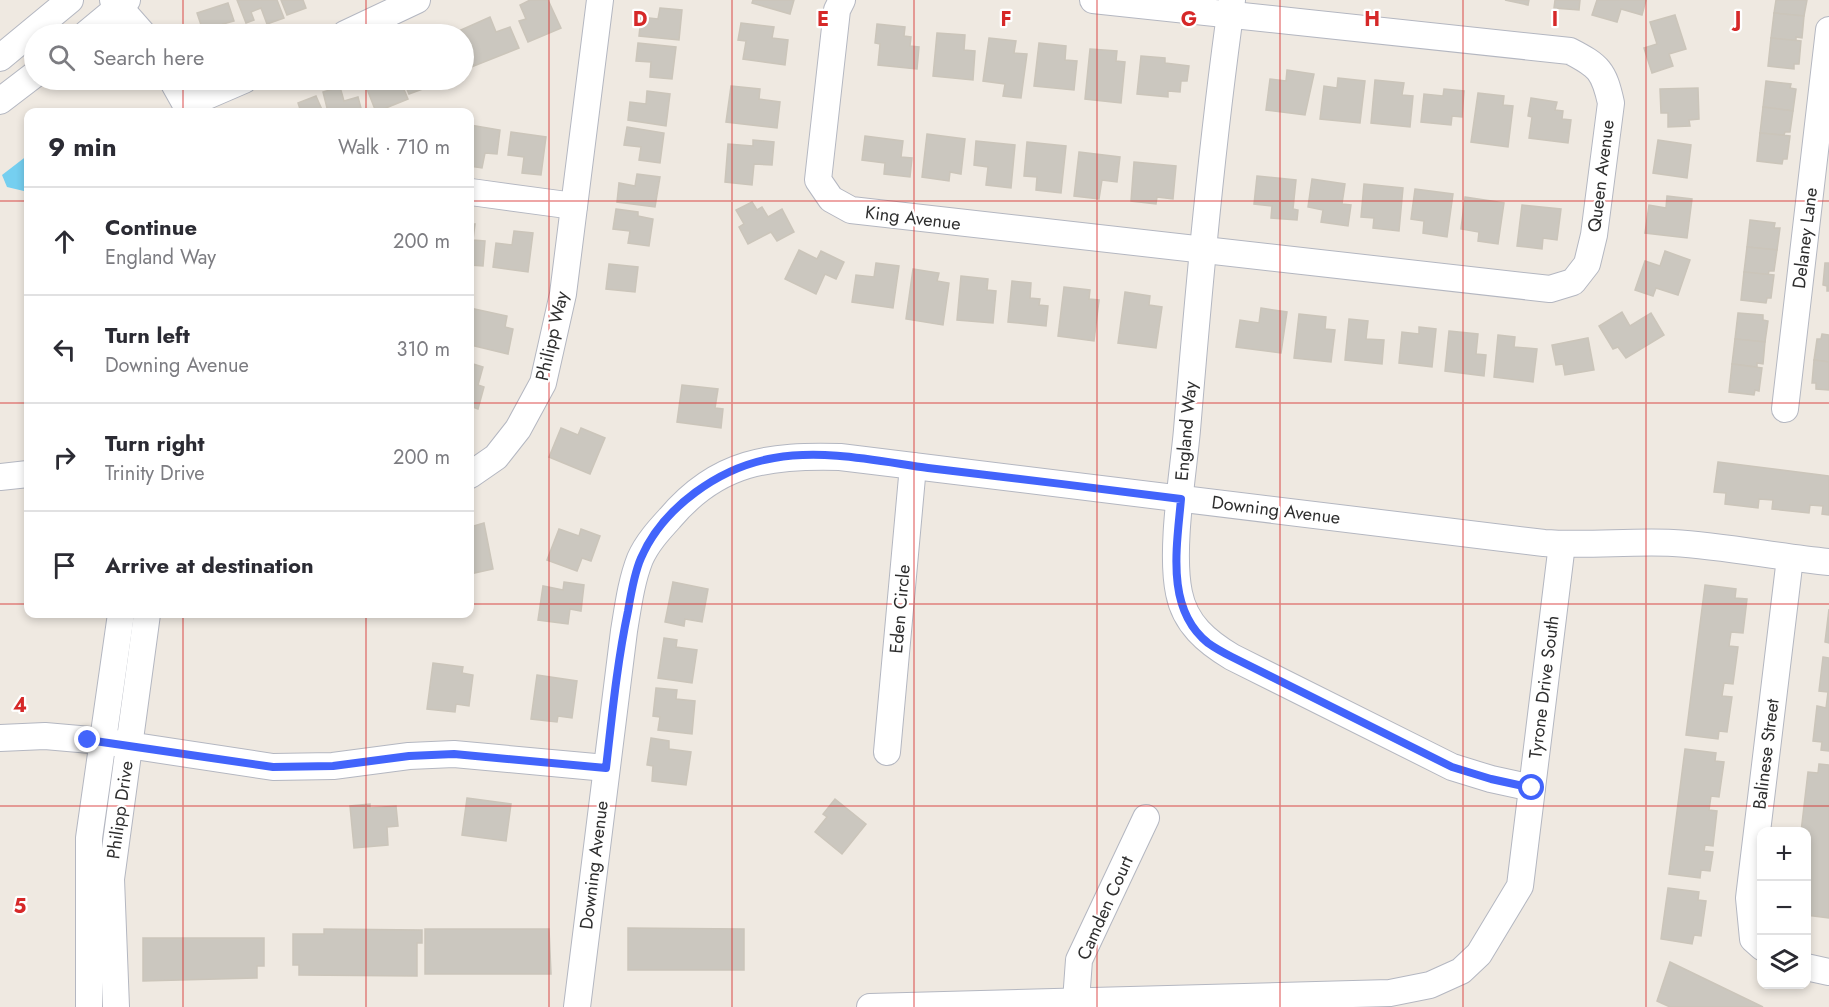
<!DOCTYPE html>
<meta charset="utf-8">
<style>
:root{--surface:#fff;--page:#f7f7f7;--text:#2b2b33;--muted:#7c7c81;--line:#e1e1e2}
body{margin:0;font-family:Jost,sans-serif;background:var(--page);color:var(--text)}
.controls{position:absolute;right:18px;bottom:18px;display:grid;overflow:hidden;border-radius:12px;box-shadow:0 3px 9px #0003}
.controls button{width:54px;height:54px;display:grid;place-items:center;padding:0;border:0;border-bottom:2px solid var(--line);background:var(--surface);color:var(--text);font:30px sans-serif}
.stop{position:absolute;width:18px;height:18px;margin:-14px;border:4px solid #4264fb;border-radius:50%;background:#fff}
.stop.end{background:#4264fb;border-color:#fff;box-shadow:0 2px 6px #0008}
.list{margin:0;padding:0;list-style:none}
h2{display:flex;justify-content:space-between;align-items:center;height:78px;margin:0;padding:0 24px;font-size:26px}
h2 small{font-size:20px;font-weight:400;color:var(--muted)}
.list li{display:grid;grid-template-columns:39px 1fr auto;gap:18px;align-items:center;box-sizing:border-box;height:108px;padding:0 24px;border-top:2px solid var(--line)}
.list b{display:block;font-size:22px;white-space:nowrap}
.list p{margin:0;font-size:20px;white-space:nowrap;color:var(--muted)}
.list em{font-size:20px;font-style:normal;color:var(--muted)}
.icon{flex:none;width:33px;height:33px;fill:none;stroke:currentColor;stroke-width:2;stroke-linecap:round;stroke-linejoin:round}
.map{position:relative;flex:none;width:1829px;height:1007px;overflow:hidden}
.search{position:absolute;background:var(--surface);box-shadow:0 3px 9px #0003;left:24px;top:24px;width:450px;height:66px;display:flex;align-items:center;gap:15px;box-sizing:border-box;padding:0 21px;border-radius:33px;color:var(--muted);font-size:22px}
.panel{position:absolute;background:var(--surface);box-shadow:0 3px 9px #0003;left:24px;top:108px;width:450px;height:510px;border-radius:12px}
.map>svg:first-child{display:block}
.water{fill:#75cff0}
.building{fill:#cbc7bf;stroke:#cbc5ba;stroke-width:1.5}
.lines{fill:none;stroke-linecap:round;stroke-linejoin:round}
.minor-casing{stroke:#b4b7c1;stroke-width:28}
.minor{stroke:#fff;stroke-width:26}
.route{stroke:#4264fb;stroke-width:8}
.grid{fill:none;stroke:#d62828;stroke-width:1.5;stroke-opacity:0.55}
.labels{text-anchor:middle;stroke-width:4.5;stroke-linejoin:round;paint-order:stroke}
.street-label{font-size:18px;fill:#2e2e2e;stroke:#fff}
.grid-label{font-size:20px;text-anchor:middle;font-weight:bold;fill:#d62828;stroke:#fff;stroke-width:4.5;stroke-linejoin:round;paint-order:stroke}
</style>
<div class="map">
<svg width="1829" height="1007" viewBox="0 0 1829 1007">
<rect width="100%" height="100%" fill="#efe9e1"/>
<!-- water -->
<path class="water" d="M28,155v37l-21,-5 -5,-12z"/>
<!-- building -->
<g class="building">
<path d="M237,0h40l7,18 -17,6 -6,-16 -10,4 3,8 -8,3z"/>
<path d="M281,0h22l3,8 -19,7z"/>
<path d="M530,0h18l13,28 -33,14 -9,-21 7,-2 -6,-14z"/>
<path d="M753,0h41l-4,14 -38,-11z"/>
<path d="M1505,0h24l-1,5z"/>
<path d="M1555,0h25l-1,10 -25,-2z"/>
<path d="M1597,0h49l-4,15 -21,-6 -4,13 -25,-7z"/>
<path d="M1776,0h31l-3,16 -30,-3z"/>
<path d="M228,3l6,18 -11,3 3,10h-22l-7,-21z"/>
<path d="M660,8l22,2 -3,30 -40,-4 2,-19 17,2z"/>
<path d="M1774,13l30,3 -2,22 -6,-1v4l-25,-3z"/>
<path d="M1675,15l11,34 -17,5 4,12 -21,7 -8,-25 13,-4 -7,-22z"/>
<path d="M490,17l6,15 14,-5 9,21 -55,22v-36h-12z"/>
<path d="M741,23l33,4 -2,11 16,2 -3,25 -42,-6 3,-18 -8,-1z"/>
<path d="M877,24l28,3 -1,9 7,1 -1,9 9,1 -2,22 -39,-4 2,-21 -5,-1z"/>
<path d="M937,33l28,2 -1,15 11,1 -2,29 -40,-4z"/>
<path d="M989,38l27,3 -2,12 13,1 -6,44 -18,-2 2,-12 -22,-3z"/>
<path d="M1771,38l30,3 -2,23h-5v5l-26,-3z"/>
<path d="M638,43l38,4 -4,32 -22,-2 1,-15 -15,-1z"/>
<path d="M1039,43l27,3 -1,14 12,1 -3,29 -40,-4z"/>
<path d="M1090,49l27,2 -1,10 9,1 -4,41 -36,-4z"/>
<path d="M1141,56l24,2v5l24,3 -2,15h-6l-1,11 -12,-1v6l-31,-3z"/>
<path d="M1287,70l27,4 -9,41 -39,-5 4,-31 16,2z"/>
<path d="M1338,78l27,3 -5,42 -40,-4 4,-33 13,2z"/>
<path d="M378,80h22l8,19 -32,13 -9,-23 13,-5z"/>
<path d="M403,80h35l1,3 -30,11z"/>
<path d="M1375,80l29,3 -2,12 11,1 -3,31 -39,-4z"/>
<path d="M1766,81l25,3 -1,4 6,1 -3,22 -30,-4z"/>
<path d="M731,86l29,3 -1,10 21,3 -3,26 -51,-6z"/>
<path d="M340,87l4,14 14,-4 4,15h-34l-5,-20z"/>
<path d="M1698,88l1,31 -10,1 1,6 -22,1v-14h-7l-1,-24z"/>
<path d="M1444,89l20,2 -2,26 -10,-1 -1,9 -30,-3 3,-28 19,2z"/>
<path d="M647,91l23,3 -4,32 -38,-6 2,-18 16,2z"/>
<path d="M1478,93l26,3 -1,9 10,1 -5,41 -37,-5z"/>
<path d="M316,96l7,16h-22l-3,-9z"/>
<path d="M1531,98l26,4 -2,8 8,1 -1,8 9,1 -3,23 -39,-5 3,-21 -4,-1z"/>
<path d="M1763,107l30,4 -3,21h-5l-1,3 -24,-2z"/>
<path d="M470,125l30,5 -3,24 -12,-1 -3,15 -12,-2z"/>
<path d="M627,127l37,6 -4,30 -21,-3 2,-13 -17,-2z"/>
<path d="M511,132l35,5 -5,38 -19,-2 2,-16 -16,-2z"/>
<path d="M1760,133l30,3 -3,23h-4l-1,5 -25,-3z"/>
<path d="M927,134l38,5 -4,35 -11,-2 -1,9 -27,-4z"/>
<path d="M865,136l38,5 -2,16 11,1 -2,19 -26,-3 1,-11 -23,-3z"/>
<path d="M753,140l21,2 -2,23 -18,-1 -2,21 -27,-3 3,-38 25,2z"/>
<path d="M1658,140l33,5 -4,33 -34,-5z"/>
<path d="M976,141l39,4 -4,43 -25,-3 2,-18 -14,-2z"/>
<path d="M1027,142l39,4 -5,47 -25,-3 1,-13 -13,-1z"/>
<path d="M1079,152l41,5 -3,25 -15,-2 -3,19 -25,-3z"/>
<path d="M1134,162l42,4 -3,33 -16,-2 -1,7 -25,-3z"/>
<path d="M637,174l23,3 -5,30 -38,-5 2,-19 16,3z"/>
<path d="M1257,176l39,4 -3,29 5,1 -1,10 -26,-2 1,-12 -18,-2z"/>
<path d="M1312,179l33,5 -3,20 9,1 -3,21 -27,-4 2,-12 -15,-3z"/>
<path d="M1364,184l39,4 -4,43 -26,-3 1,-10 -13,-1z"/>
<path d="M1415,189l38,5 -6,43 -24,-4 1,-12 -13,-2z"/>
<path d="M1667,196l25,3 -5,39 -42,-5 4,-28 17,3z"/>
<path d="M1465,197l39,6 -6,41 -20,-3 1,-9 -18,-3z"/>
<path d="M752,202l5,8 5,-3 6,10 14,-8 12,23 -17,9 -6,-9 -23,12 -9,-17 5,-3 -8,-14z"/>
<path d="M1522,205l39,4 -4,31 -14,-2 -1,11 -25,-3z"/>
<path d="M616,209l22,3v4l15,3 -4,27 -21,-3 2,-12 -17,-2z"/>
<path d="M1750,220l25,3 -1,5h6l-3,22 -30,-3z"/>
<path d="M470,224h5l-2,16 12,1 -2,25 -13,-1z"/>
<path d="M514,231l19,2 -5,39 -35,-5 3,-24 16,2z"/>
<path d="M1747,247l30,3 -3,21h-5l-1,4 -24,-3z"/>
<path d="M799,250l18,9 4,-8 23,11 -8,17 -11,-5 -9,20 -31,-15z"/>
<path d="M1665,251l25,9 -12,35 -22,-7 -3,8 -18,-6 10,-29 15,5z"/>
<path d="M876,263l23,3 -6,42 -41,-6 4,-27 18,2z"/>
<path d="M1825,263h4v28h-2v-5l-4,-1z"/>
<path d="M609,264l29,3 -3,25 -29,-3z"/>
<path d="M913,269l26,4 -2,8 12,2 -6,42 -37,-6z"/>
<path d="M1744,272l30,3 -3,23h-4l-1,5 -25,-3z"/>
<path d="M961,276l27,3 -1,11 9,1 -3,32 -36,-3z"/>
<path d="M1012,281l19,2 -1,15 10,1 -1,6 9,1 -2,20 -38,-4z"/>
<path d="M1064,287l26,3 -1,9 10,1 -5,41 -36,-5z"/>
<path d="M1125,292l25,4 -1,9 13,2 -6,41 -38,-5z"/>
<path d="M470,308l37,8 -2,11 8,2 -5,25 -38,-9z"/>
<path d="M1261,308l26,4 -6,41 -45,-6 4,-27 19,3z"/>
<path d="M1622,312l8,14 21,-13 13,22 -38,23 -8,-11 -5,2 -14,-23z"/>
<path d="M1738,313l25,2v5l5,1 -3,21 -30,-3z"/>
<path d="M1299,314l27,3 -1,12 10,1 -4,32 -37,-4z"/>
<path d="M1349,319l19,2 -2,18 18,1 -2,24 -37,-4z"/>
<path d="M1419,327l17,2 -4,38 -33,-4 3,-31 17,2z"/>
<path d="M1449,331l29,3 -2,20 10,1 -2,21 -39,-5z"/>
<path d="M1822,334l7,1v27l-15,-2 3,-21h4z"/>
<path d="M1498,335l17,2 -1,10 23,2 -4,33 -39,-5z"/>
<path d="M1588,338l6,32 -29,5 -2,-11 -7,1 -4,-20z"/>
<path d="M1735,339l30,3 -2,22 -6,-1v4l-25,-3z"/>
<path d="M1814,360l15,2v28l-13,-1v-6h-4z"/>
<path d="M470,363l13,4 -5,18 6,2 -6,22 -8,-3z"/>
<path d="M1732,364l30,4 -3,23 -4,-1 -1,5 -25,-3z"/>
<path d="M682,385l36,4 -3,19 8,1 -2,19 -44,-6z"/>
<path d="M561,428l17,7 3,-7 24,10 -15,36 -41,-17z"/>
<path d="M1718,462l111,14v39l-7,-1 1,-8 -13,-1 -1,8 -37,-4 1,-9 -14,-1 -1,9 -33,-4 1,-11 -12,-1z"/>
<path d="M484,523l9,46 -23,5v-47z"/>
<path d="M559,529l20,7 2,-7 19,7 -9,25 -9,-3 -5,13 -30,-11z"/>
<path d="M564,582l20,3 -3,26 -11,-2 -2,15 -30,-4 5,-34 20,4z"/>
<path d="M673,582l35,7 -6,33 -17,-3 -1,7 -19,-4z"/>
<path d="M1705,585l31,4 -1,9 12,1 -4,34 -12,-1 -2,14 9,1 -5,37 -9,-1 -2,13 10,1 -5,35 -8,-1 -1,8 -32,-4z"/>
<path d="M1829,609v34l-4,-1z"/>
<path d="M664,638l13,2 -1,7 21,3 -5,33 -34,-5z"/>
<path d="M1823,657l6,1v93l-8,-1 1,-8 -9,-1 4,-35 9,2 2,-16 -9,-1z"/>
<path d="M433,663l30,4 -1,6 11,2 -4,31 -13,-2 -1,8 -28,-3z"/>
<path d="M537,675l40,6 -5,37 -14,-2 -1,6 -26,-3z"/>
<path d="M656,688l21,2 -1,9 19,2 -3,33 -34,-4 2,-13 -7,-1z"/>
<path d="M651,738l18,3v8l22,3 -5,33 -34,-4 1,-15 -6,-1z"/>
<path d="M1685,749l31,4 -1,8 9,1 -5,35 -8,-1 -2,14 8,1 -4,35 -8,-1 -1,6 9,1 -3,19 -9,-1 -1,8 -31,-4z"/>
<path d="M1819,764l10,1v153l-23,-3v-83h-5l7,-60 10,1z"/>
<path d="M467,798l44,6 -5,37 -44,-6z"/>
<path d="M835,799l31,25 -24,30 -27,-22 12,-15 -4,-3z"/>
<path d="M370,804v4l26,-2 2,20 -11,1 1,18 -34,3 -4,-42z"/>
<path d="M1668,888l31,4 -1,8 8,1 -5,35 -7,-1 -2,9 -31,-5z"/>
<path d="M628,928l116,1v41h-116z"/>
<path d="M324,929l98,1v13h-5v33l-118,-1v-10h-6v-31h31z"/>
<path d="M425,929h124l2,45h-126z"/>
<path d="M143,938h121v28h-7v12l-114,3z"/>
<path d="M1670,962l93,45h-93l-13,-6z"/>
</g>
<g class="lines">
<defs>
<g id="minor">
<path d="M113,0l30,34"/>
<path d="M842,0l-5,10 -19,170 13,19 20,11 699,79 23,-7 14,-18 7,-29 17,-132c-7,-32 -12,-37 -41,-52l-477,-51"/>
<path d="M1232,0c-20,142 -33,286 -45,430 -4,45 -17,120 -8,163 6,31 28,49 53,64l220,110 39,12 41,9"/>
<path d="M86,34l41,-34"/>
<path d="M345,34l72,-34"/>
<path d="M0,58l70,-58"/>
<path d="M172,80l14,25 1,7"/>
<path d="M0,101l34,-26"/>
<path d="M186,105l58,-25"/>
<path d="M471,192l103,14"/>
<path d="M1785,409l44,-379"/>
<path d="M470,475l26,-18 22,-28 25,-46 20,-89 37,-294"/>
<path d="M0,477l28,-3"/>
<path d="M0,738l45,-2 57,5 171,26 60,-1 76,-10 45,-2 152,14"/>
<path d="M887,752l26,-286"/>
<path d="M1762,947l-9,-8 -4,-41 41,-340"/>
<path d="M1806,967l23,5"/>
<path d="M1076,1001l3,-41 67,-142"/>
<path d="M89,1007v-169l32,-224"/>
<path d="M116,1007l-5,-128 36,-265"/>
<path d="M577,1007l47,-376c4,-24 7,-49 16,-72 7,-16 19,-29 30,-41 48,-57 100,-63 170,-61l704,86c43,3 86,-2 129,0 52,3 104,14 156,19"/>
<path d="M870,1007l520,-14 40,-8 31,-14 18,-17 41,-68 42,-342"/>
</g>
</defs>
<!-- minor casing -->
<use href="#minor" class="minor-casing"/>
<!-- minor -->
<use href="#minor" class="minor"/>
</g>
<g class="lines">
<!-- route -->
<path class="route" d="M88,740l185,27 60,-1 76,-10 45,-2 152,14c6,-52 11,-105 22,-157 3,-18 6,-37 13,-53 22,-51 79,-91 133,-100 50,-9 104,3 154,10 84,10 169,20 253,31 -4,47 -16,110 27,144 7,5 16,10 24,14l220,110 39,12 41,9"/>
</g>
<!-- grid -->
<path class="grid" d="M183,0v34M366,0v34M549,0v1007M732,0v1007M914,0v1007M1097,0v1007M1280,0v1007M1463,0v1007M1646,0v1007M183,80v32M366,80v32M0,201h28M470,201h1359M0,403h28M470,403h1359M0,604h28M470,604h1359M183,614v393M366,614v393M0,806h1829"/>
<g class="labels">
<!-- street labels -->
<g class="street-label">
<text transform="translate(1601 176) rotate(-83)" y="6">Queen Avenue</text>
<text transform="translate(913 218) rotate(7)" y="6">King Avenue</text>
<text transform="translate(1805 238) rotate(-83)" y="6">Delaney Lane</text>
<text transform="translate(552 336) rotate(-77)" y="6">Philipp Way</text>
<text transform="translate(1186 431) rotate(-85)" y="6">England Way</text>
<text transform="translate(1276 510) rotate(7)" y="6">Downing Avenue</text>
<text transform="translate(900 609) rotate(-85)" y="6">Eden Circle</text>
<text transform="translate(1544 687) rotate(-83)" y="6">Tyrone Drive South</text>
<text transform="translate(1766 754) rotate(-83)" y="6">Balinese Street</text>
<text transform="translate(120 810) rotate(-82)" y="6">Philipp Drive</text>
<text transform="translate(594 865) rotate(-83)" y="6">Downing Avenue</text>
<text transform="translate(1105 908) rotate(-66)" y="6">Camden Court</text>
</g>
</g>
<g class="grid-label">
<text x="640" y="26">D</text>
<text x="823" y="26">E</text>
<text x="1006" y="26">F</text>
<text x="1189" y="26">G</text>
<text x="1372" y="26">H</text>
<text x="1555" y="26">I</text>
<text x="1738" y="26">J</text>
<text x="20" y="712">4</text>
<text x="20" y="913">5</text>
</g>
</svg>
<div class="controls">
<button>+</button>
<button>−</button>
<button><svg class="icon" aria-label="layers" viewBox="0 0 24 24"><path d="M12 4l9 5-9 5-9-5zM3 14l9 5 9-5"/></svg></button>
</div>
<div class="stop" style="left:1532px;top:788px"></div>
<div class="stop end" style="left:88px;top:740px"></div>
<div class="search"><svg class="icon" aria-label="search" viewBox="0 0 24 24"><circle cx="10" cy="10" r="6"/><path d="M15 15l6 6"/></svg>Search here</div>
<section class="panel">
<h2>9 min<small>Walk · 710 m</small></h2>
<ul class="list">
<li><svg class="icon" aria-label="ahead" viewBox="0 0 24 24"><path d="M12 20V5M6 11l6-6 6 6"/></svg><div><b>Continue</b><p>England Way</p></div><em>200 m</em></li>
<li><svg class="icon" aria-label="left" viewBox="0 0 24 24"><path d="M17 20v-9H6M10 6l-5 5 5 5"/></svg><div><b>Turn left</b><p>Downing Avenue</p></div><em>310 m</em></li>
<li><svg class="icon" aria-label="right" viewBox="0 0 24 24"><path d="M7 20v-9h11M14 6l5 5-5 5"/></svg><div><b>Turn right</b><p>Trinity Drive</p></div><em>200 m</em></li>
<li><svg class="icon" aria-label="arrive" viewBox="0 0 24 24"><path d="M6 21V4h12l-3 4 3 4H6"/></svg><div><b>Arrive at destination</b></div></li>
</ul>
</section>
</div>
